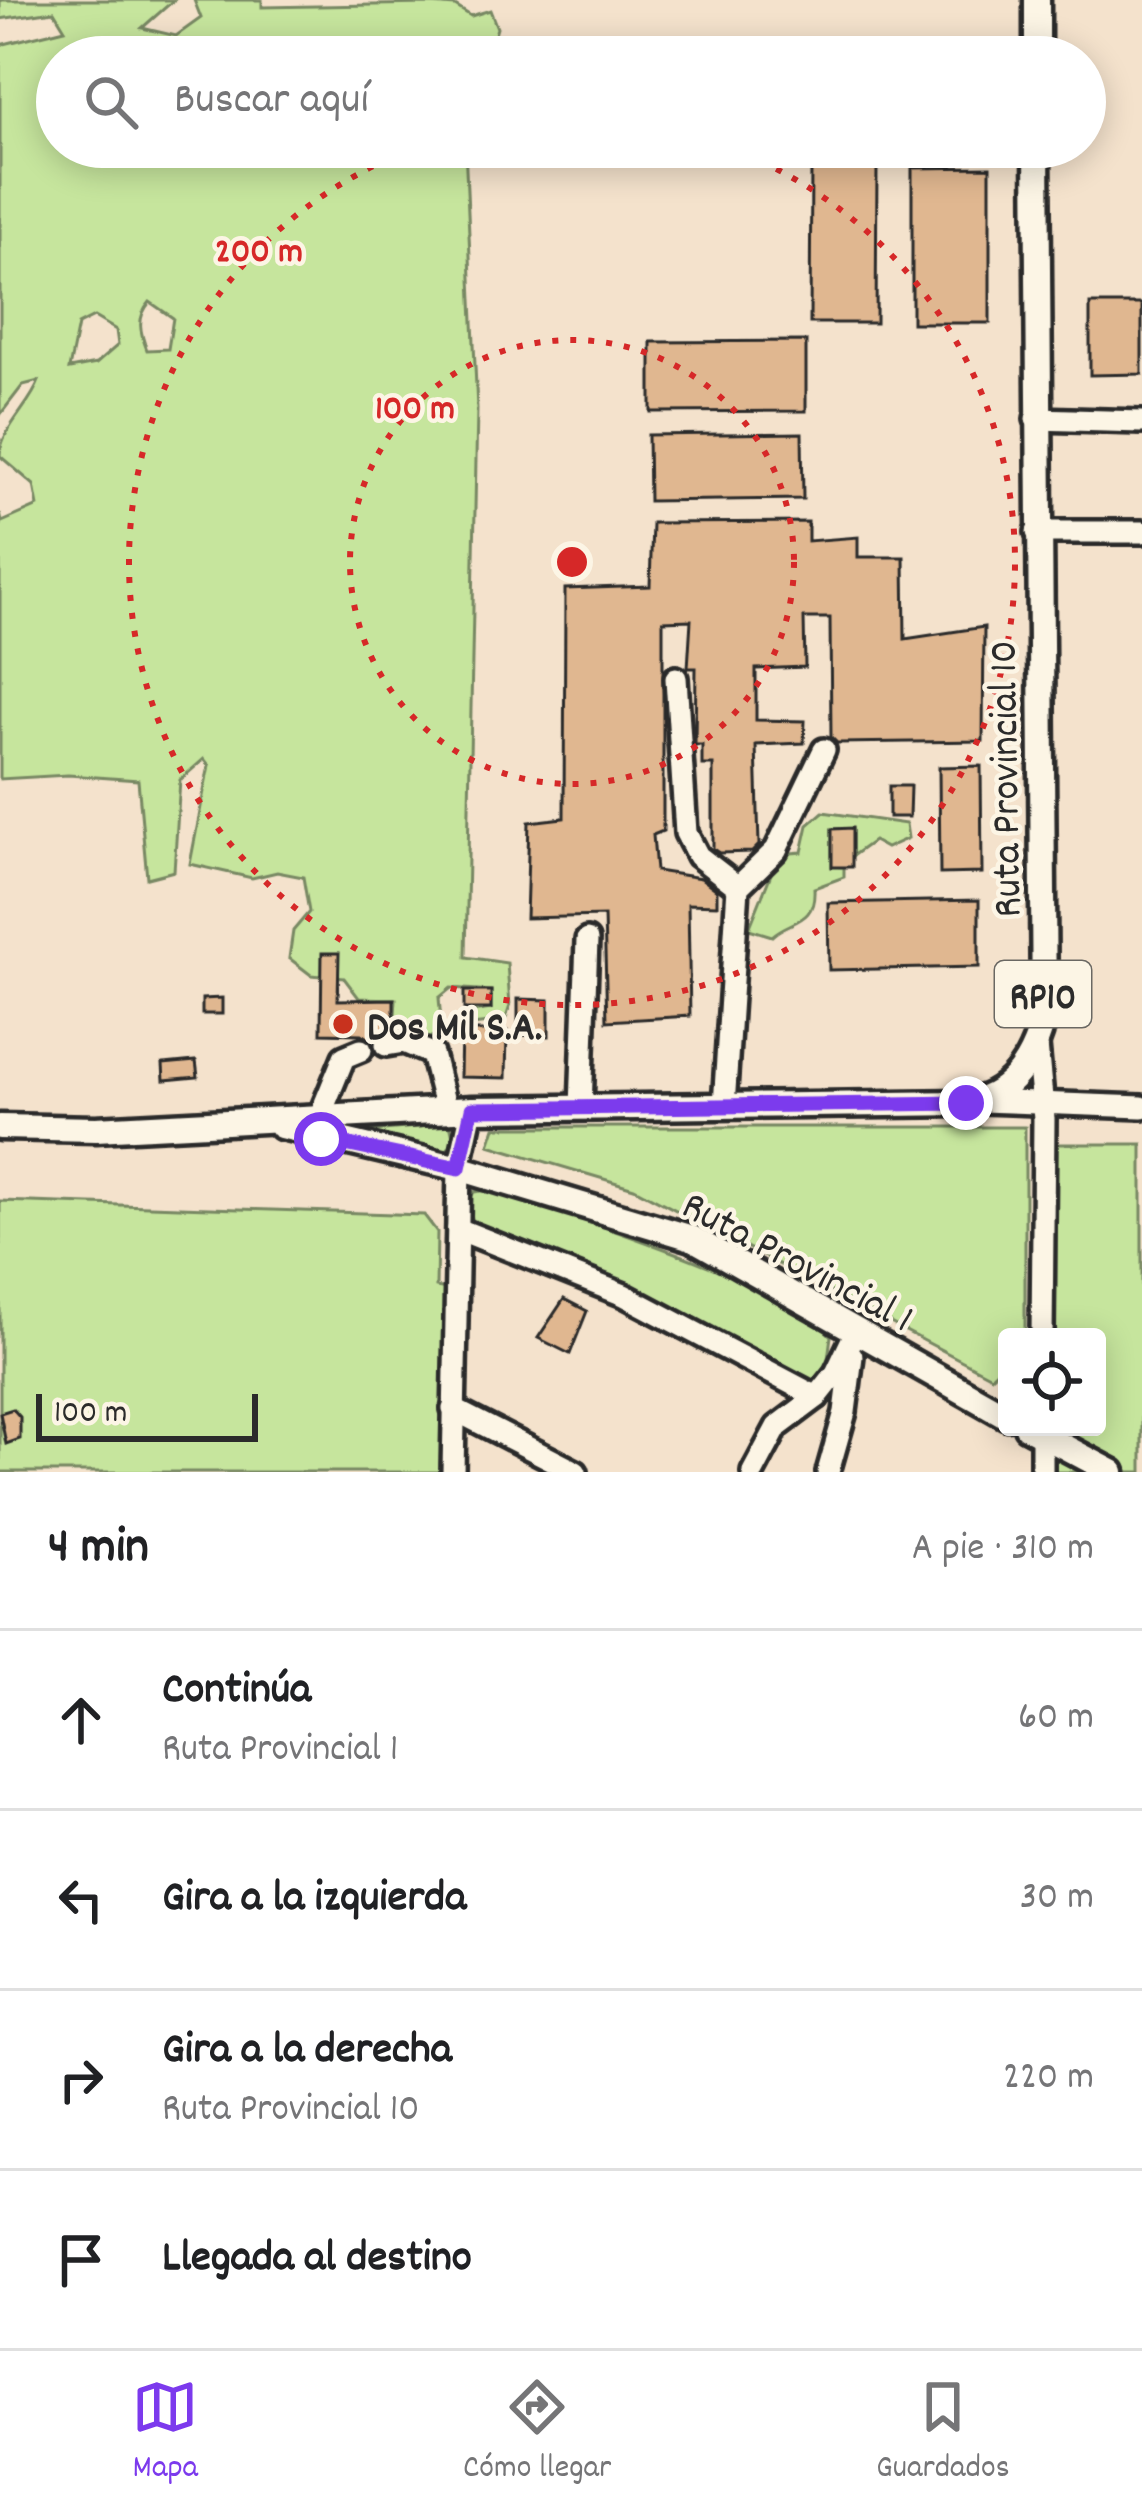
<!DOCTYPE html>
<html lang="es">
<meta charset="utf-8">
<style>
:root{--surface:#fff;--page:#f2f2f2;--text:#202124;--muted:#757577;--line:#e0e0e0;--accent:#7c3aed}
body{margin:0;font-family:Dekko,sans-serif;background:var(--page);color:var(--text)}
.controls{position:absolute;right:36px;bottom:36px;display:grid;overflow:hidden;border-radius:12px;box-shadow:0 6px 30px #0003}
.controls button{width:108px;height:108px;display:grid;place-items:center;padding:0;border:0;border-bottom:3px solid var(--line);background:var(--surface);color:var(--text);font:60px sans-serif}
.scale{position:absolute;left:36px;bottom:30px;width:222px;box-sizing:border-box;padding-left:12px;border:6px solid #2b2b2b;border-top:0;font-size:33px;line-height:42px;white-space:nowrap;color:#2b2b2b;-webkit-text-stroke:9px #fcf5e5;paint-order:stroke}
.stop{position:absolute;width:36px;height:36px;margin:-27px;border:9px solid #7c3aed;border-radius:50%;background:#fff}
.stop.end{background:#7c3aed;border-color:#fff;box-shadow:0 3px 12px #0008}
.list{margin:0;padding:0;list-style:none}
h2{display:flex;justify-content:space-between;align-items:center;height:156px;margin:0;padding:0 48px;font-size:51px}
h2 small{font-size:39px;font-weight:400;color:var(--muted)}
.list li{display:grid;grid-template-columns:78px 1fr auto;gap:36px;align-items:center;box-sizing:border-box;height:180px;padding:0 48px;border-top:3px solid var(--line)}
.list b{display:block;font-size:45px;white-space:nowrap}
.list p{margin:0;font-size:39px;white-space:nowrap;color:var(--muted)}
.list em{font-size:39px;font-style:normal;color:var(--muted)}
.icon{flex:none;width:66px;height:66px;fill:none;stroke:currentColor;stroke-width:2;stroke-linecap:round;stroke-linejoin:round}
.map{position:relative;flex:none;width:1142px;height:1472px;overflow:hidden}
.search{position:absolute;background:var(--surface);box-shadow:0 6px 30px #0003;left:36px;right:36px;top:36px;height:132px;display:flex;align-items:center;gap:30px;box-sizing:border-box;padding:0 42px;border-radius:66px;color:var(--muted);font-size:45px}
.sheet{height:876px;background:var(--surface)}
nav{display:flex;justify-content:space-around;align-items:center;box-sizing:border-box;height:168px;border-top:3px solid var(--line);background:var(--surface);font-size:33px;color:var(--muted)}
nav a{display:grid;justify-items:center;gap:6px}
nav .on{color:var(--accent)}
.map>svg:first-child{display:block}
.green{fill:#c6e59d;stroke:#788864;stroke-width:3;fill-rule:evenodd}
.building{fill:#e0b790;stroke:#2b2b2b;stroke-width:3}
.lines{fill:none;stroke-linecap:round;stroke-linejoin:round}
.minor-casing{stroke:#2b2b2b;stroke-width:30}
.major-casing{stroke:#2b2b2b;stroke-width:33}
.minor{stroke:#fcf5e5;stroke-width:21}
.major{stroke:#fcf5e5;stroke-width:24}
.route{stroke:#7c3aed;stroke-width:15}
.ring{fill:none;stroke:#d62828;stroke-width:6;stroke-dasharray:6 12}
.poi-dot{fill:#c8321e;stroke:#fcf5e5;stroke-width:4.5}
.labels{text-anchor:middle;stroke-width:9;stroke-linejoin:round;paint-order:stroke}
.shield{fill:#fcf5e5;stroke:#6a6863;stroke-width:3}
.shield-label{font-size:39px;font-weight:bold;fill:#2b2b2b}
.street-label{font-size:42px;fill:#2b2b2b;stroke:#fcf5e5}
.poi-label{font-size:42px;font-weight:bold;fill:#2b2b2b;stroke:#fcf5e5;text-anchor:start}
.centre{fill:#d62828;stroke:#fcf5e5;stroke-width:6}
.ring-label{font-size:36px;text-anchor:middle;font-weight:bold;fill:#d62828;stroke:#fcf5e5;stroke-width:9;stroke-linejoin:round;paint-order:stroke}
</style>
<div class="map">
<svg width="1142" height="1472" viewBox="0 0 1142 1472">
<rect width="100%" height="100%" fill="#f4e2cc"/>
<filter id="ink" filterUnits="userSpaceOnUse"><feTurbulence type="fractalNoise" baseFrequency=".00833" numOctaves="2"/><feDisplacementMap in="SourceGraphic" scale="24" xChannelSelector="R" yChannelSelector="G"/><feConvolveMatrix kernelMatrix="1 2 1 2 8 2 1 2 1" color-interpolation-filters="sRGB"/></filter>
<g filter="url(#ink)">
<!-- green -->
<g class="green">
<path d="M0,0h174l-32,28 34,8 25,-18 -7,-18h68v7l168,-3 25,2 16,10 19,-6 7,18 -9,29h-431v90h408l12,262 -11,548 41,6 3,43 -5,15 -33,4v-13l19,-3v-18l-40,-3 -12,10 3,34 -38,17 -10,-18 2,-32 -37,-1 -15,-20 -33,-3 -22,-17 4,-27 16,-19 -6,-35 -26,-5 -25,6 -62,-14 19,-99 -5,-6 -24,21 -6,91 -27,7 -9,-98 -70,-5 -68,4v-266l2,9 36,-16 -4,-21 -34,-29c0,-26 30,-50 39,-75l-16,4 -23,30v-370l65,-16 -11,-18 -54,8zM150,302l23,16 -5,31 -21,1c-7,-18 -11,-32 3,-48zM94,317l22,13 2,15 -22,19 -27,5 9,-44z"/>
<path d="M823,812l83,12 2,14 -22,10 -13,-7 -21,15v-27h-20v37l12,1v10l-30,11c2,37 -24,31 -42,48l-23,-7 30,-75 23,-2 6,-27z"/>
<path d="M450,1124l4,16 -7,10 -11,1 -108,-16z"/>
<path d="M495,1127h530v210h-18v24l-16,15 -357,-188 -145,-43z"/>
<path d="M1042,1144h100v328h-103l3,-45h55v-90h-55z"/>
<path d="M495,1189c81,30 282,89 336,147l-5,38 -15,10 -338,-162 -5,-20 6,-10z"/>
<path d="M0,1201l424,14 13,17 -1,55 11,2 1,183h-448z"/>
</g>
<!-- building -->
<g class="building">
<path d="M811,165h66l-1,158h-66z"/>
<path d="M990,167v156h-78v-155z"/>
<path d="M1090,304h52v70l-52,1z"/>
<path d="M806,341v70l-155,1v-70z"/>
<path d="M802,433l1,66 -154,2 -1,-66z"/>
<path d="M808,522v19l50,-4v20h46l1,82 79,-12 -1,114 -146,2 -6,-6 -1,-119h-26l1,49 -49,2v51l49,1 -1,22 -48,2 3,100 -7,7 -33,1 -6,-4v-84h-11v-20h-7l1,-77h-8l3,-48 -28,1v210l-10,4 3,36 45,7 16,12v15l-29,-1 2,112 -83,5 -3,-105 -78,2 3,-96 35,-4 1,-229 85,-3 2,-63z"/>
<path d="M981,766l1,107 -42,1 -1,-107z"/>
<path d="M889,786h21l-1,31h-20z"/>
<path d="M852,828v39h-20v-38z"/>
<path d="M979,900v67l-150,3 -1,-67z"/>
<path d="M322,953h17l-1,47 56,-1v29l-22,12 -11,-6 -40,-1z"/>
<rect x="464" y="991" width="27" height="18"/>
<path d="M222,998v16h-20v-15z"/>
<path d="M518,999l31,1v36l-31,-1z"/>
<path d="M461,1031h46l-1,47 -46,-1z"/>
<path d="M196,1061l2,16 -34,3 -1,-16z"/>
<path d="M564,1299l23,12 -17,43 -32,-16z"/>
<path d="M13,1409l7,8v22l-14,5 -6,-31z"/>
</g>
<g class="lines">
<defs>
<g id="minor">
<path d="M1036,419l106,3"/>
<path d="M1037,532h105"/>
<path d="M676,678l10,155 12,23 40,31"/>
<path d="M386,1045l18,-3 28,12 14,56"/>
<path d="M1037,1045l7,74 -2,218"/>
<path d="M982,1101l160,6"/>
<path d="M724,1106l14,-219 38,-37 48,-100"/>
<path d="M581,1108l6,-168"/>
<path d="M319,1118l25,-61 17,-7"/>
<path d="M458,1229l166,66 193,102"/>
<path d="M453,1409l123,63"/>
<path d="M1042,1427v45"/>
<path d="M453,1472l6,-304 13,-59"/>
<path d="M753,1472l24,-45 40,-30 19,-24 20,-42"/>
<path d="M828,1472l17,-60 7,-56"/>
</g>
<g id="major">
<path d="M1037,57v-57"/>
<path d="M281,1126l178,42 233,70 315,178"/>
<path d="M0,1127l96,2 376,-20 494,-6c46,-6 68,-45 78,-87l-7,-869"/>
<path d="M1027,1427l85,45"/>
</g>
</defs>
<!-- minor casing -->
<use href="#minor" class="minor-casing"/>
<!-- major casing -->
<use href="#major" class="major-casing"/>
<!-- minor -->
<use href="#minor" class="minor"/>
<!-- major -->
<use href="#major" class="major"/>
</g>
</g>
<g class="lines" filter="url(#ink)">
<!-- route -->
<path class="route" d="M321,1139l138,29 13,-59 494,-6"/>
</g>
<!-- distance rings -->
<g class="ring">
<circle cx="572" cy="562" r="222"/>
<path d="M727 147A443 443 0 1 1 417 147"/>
</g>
<!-- markers -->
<circle class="poi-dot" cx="343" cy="1024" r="12"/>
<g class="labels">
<!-- shield labels -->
<rect class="shield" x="995" y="961" width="96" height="66" rx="9"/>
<g class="shield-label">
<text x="1043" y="1008">RP10</text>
</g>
<!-- street labels -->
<g class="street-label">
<text transform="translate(1002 779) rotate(-91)" y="15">Ruta Provincial 10</text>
<text transform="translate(799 1259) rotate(28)" y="15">Ruta Provincial 1</text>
</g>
<!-- poi labels -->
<g class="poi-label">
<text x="367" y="1039">Dos Mil S.A.</text>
</g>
</g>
<circle cx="572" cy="562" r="18" class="centre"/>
<g class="ring-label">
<text x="259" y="261">200 m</text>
<text x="415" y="418">100 m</text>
</g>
</svg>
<div class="controls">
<button><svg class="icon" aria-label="locate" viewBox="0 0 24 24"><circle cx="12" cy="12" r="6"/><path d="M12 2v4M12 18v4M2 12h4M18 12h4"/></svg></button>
</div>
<div class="scale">100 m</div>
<div class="stop" style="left:321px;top:1139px"></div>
<div class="stop end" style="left:966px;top:1103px"></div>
<div class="search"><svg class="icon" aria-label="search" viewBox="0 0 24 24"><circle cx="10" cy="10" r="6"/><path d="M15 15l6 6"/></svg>Buscar aquí</div>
</div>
<section class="sheet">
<h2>4 min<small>A pie · 310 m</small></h2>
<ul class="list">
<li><svg class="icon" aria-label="ahead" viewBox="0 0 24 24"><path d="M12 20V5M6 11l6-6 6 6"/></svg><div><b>Continúa</b><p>Ruta Provincial 1</p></div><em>60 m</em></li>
<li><svg class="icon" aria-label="left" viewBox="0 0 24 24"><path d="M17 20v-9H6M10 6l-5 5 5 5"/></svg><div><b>Gira a la izquierda</b></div><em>30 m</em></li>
<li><svg class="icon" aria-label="right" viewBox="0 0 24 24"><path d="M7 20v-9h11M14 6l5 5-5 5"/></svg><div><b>Gira a la derecha</b><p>Ruta Provincial 10</p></div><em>220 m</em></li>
<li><svg class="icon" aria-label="arrive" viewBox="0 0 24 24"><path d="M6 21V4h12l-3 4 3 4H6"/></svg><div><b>Llegada al destino</b></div></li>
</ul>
</section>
<nav>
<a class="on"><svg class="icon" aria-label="map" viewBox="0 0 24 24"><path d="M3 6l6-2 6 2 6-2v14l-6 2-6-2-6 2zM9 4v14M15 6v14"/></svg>Mapa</a>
<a><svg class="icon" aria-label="directions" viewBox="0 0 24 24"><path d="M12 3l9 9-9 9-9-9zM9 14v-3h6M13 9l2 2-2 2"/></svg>Cómo llegar</a>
<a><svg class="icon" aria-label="saved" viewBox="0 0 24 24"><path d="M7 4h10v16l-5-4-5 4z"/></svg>Guardados</a>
</nav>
